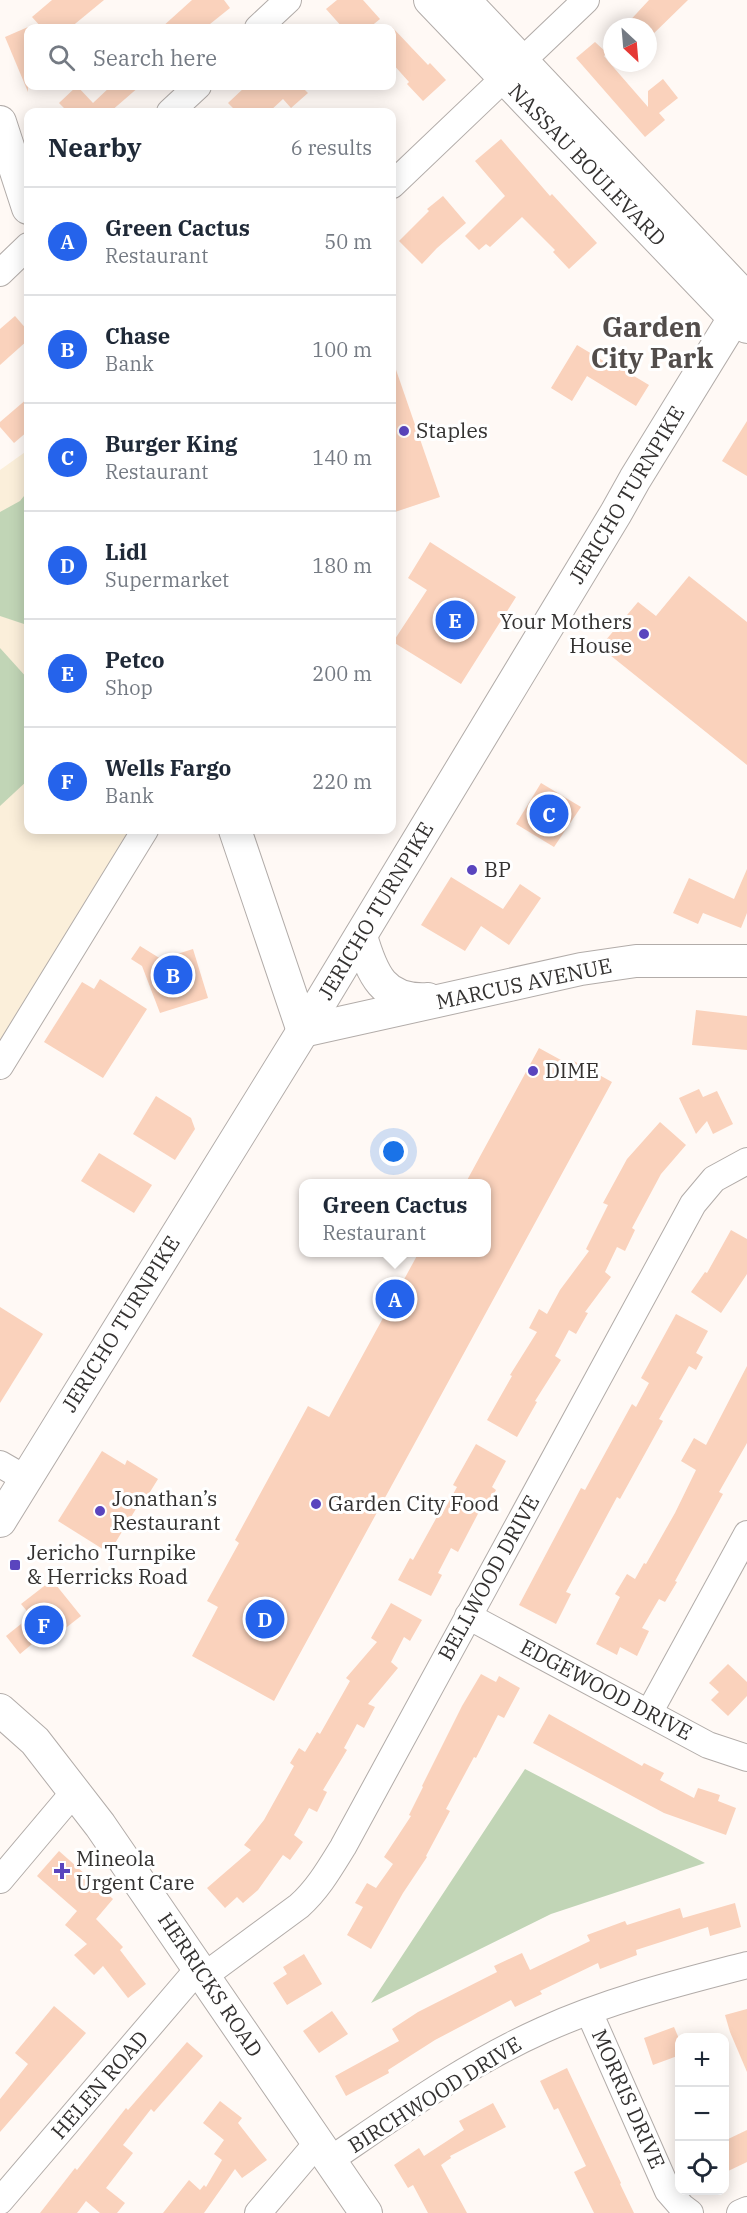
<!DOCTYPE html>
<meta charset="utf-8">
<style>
:root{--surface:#fff;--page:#f6f6f7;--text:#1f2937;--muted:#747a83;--line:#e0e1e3;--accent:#2563eb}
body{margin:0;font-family:"IBM Plex Serif",serif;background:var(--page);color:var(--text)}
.controls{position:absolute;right:18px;bottom:18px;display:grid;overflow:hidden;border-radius:12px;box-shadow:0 3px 15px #0003}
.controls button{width:54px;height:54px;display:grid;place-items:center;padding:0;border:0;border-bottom:2px solid var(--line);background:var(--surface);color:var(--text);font:30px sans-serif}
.compass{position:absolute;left:603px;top:18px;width:54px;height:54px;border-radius:50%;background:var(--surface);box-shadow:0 3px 15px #0003;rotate:154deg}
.you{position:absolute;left:394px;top:1152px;width:21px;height:21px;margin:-15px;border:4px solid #fff;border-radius:50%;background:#1a73e8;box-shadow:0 0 0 9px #1a73e833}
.badge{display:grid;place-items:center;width:39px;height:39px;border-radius:50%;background:var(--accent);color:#fff;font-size:20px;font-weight:700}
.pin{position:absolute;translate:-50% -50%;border:3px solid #fff;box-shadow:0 2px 6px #0006}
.popup{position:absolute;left:299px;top:1179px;width:192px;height:78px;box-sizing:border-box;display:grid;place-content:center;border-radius:12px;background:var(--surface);filter:drop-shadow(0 2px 4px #0005);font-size:20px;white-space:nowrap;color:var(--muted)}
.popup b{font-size:22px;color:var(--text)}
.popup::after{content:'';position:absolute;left:50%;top:100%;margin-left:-12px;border:12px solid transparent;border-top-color:var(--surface)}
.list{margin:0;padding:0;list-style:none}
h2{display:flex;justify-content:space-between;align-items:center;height:78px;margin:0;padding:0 24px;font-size:26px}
h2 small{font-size:20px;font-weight:400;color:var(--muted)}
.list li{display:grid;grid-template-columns:39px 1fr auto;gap:18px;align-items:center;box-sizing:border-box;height:108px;padding:0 24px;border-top:2px solid var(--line)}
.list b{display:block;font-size:22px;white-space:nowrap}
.list p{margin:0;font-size:20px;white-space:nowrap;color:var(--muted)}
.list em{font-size:20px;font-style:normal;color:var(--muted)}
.icon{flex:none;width:33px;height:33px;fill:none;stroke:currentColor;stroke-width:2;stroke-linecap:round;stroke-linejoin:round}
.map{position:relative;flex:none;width:747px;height:2213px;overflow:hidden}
.search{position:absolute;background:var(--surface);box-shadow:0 3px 15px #0003;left:24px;top:24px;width:372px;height:66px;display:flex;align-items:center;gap:15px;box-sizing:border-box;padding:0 21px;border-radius:12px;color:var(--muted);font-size:22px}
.panel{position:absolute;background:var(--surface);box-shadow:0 3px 15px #0003;left:24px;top:108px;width:372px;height:726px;border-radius:12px}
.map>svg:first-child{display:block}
.education{fill:#fbefda}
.green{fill:#c1d5b6}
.building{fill:#fad2bc}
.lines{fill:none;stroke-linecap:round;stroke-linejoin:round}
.minor-casing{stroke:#b2aca9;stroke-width:28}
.major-casing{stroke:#b2aca9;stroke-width:34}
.minor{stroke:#fff;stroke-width:26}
.major{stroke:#fff;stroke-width:32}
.poi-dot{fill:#5a45be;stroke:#fff;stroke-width:2}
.labels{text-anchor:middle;stroke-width:6;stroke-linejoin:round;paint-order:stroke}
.street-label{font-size:21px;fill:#343231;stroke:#fff}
.poi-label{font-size:21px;fill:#343231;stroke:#fff;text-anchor:start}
.district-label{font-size:27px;font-weight:bold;fill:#524d4b;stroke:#fff}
</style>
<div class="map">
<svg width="747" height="2213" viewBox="0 0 747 2213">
<rect width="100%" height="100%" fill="#fff9f5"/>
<!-- education -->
<path class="education" d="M28,450v380h103l-131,215v-575z"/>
<!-- green -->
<g class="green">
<path d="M28,491v134h-1l-27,-9v-104l20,-11z"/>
<path d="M0,648l28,31v101l-28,26z"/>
<path d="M525,1769l180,94 -154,51 -180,89z"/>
</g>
<!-- building -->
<g class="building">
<path d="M52,0h52l-34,28h-28l-10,-11z"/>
<path d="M192,0h32l6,8 -25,20h-44z"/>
<path d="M337,0h26l17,19 -11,9h-26l-17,-19z"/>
<path d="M649,0h39l-40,39v-12h-24z"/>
<path d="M28,27v65l-23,-55z"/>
<path d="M392,27l36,38 2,-2 16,17 -23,21 -16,-17 2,-2 -17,-19z"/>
<path d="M595,42l12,11 -3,3 4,5 40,46v-16l15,-12 15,19 -19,15 6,7 -20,17 -69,-79z"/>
<path d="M77,86l16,17 18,-17h29l-30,26h-42l-9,-9z"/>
<path d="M246,86h55l7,7 -17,15 -8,-9 -14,13h-32l-9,-9z"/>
<path d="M501,139l49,57 2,-2 45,49 -28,26 -16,-17 2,-2 -33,-33 -32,30 -4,-3 -7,6 -14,-14 40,-40 -30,-35z"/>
<path d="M443,196l23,27 -29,25 -15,16 -23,-23 30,-30 -2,-2z"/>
<path d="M15,316l13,15v9l-28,25v-36z"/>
<path d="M577,345l35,21 2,-2 35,21 -13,21 -49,-30 -15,25 -21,-13z"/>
<path d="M392,364h2l46,133 -48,16z"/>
<path d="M28,398v33l-14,12 -14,-16v-5z"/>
<path d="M747,421v55l-25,-15z"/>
<path d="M430,542l86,55 -55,87 -68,-42 34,-52 -19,-12z"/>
<path d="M689,576l58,46v143l-147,-118 38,-45 18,14z"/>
<path d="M541,783l40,24 -27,40 -38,-23z"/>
<path d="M747,869v44l-6,15 -38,-15 -5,11 -25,-11 16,-35 45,21z"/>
<path d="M451,877l52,32 17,-25 21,14 -32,47 -28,-19 -16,25 -44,-26z"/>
<path d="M140,946l21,13 32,-10 15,49 -48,15 -18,-47 -11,-7z"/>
<path d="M100,979l47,30 -44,69 -59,-36 38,-60 12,7z"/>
<path d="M696,1010l51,6v34l-55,-5z"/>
<path d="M539,1048l31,17 2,-5 40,22 -338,619 -82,-45 26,-49 -11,-6 32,-58 -4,-3 73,-134 21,11 90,-165h67v-68h-21z"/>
<path d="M699,1089l4,8 14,-6 16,33 -20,10 -6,-13 -11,13 -17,-36z"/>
<path d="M156,1096l35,22 4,11 -20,31 -42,-26z"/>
<path d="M660,1122l26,23 -25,29 -29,54 3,2 -10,21 -8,-4 -12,25 6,5 -26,35 3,1 -12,21 -7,-4 -14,26 6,4 -26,41 2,1 -20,35 -30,-17 25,-44 -2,-1 27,-43 -8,-4 10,-19 8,5 13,-24 29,-39 -3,-2 22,-44 -5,-2 24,-44z"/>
<path d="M99,1153l53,32 -18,28 -53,-32z"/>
<path d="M731,1230l16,9v35l-26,39 -30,-21 14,-20 2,1z"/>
<path d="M0,1307l43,27 -43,69z"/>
<path d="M676,1314l32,17 -12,22 7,4 -7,13 -7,-4 -30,53 4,2 -43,78 -3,-2 -51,95 5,2 -15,30 -37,-19 62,-117 4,2 47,-86 4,3 13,-24 -8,-5z"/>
<path d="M747,1366v77l-28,49 4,2 -48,87 2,1 -12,20 -6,-3 -17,29 7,3 -12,25 -17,-9 -3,8 -21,-11 24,-47 -5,-3 12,-20 8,5 9,-16 2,1 29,-51 21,-43 -15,-9 13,-23 12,7z"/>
<path d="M476,1444l30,17 -14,26 4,3 -11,20 -4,-2 -23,44 -7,-4 -13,25 4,2 -11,21 -33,-16 12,-22 3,2 25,-45 3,1 16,-29 -4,-2z"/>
<path d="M102,1451l23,14 2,-5 31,19 -13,21 -3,-1 -33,54 -51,-32z"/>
<path d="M52,1580l29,36 -32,25 -5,-7 -24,20 -14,-18 25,-20 -10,-12z"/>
<path d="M391,1603l31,17 -12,21 -6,-4 -13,25 7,6 -30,36 7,3 -11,21 -7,-4 -13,24 3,2 -24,40 4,2 -10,20 -8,-4 -15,27 9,7 -13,18 -7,-5 -25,35 -15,13 -6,-6 -12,11 -18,-20 44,-38 -7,-5 20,-25 30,-54 -4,-3 9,-15 6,4 12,-20 3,2 30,-53 -4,-3 31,-36 -6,-4z"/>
<path d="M728,1664l19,18v14l-19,20 -17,-16 8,-8 -10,-9z"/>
<path d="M481,1674l15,8 3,-6 21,12 -16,30 -6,-3 -22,43 -2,-1 -28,52 4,2 -24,45 1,1 -24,36 -32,56 -24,-14 16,-28 -8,-4 12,-20 9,5 17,-24 -9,-7 27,-41 -2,-1 14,-28 -1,-1 40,-80z"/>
<path d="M549,1714l93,52 2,-3 20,10 -4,7 34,18 4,-10 22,7 -2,6 18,7 -10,27 -62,-22 -131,-70z"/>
<path d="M59,1851l54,48 -17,20 27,28 -3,3 26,34 -18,14 -25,-32 -9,9 -20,-20 13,-11 -22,-19 12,-14 -40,-35z"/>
<path d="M735,1903l6,24 -31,9 -2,-9 -72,23 1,5 -37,14 -2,-6 -58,28 2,3 -27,13 -4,-7 -76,40 -47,30 1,3 -43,23 -11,-20 64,-35 -7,-12 26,-17 79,-40 -3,-6 28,-13 8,17 60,-29 -3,-6 38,-14 2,4 53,-17 3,10z"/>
<path d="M304,1954l18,30 -35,21 -14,-22 14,-9 -4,-7z"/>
<path d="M54,2006l32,27 -86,99v-33l28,-35 -13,-11z"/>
<path d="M747,2009v63l-17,-40 -5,-17z"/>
<path d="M332,2011l16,23 -29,19 -16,-22z"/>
<path d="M674,2027l6,14v14l-27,10 -9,-27z"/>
<path d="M187,2042l16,14 -49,56 -3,-3 -28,36 10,8 -27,35 19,15 -8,10h-17l-14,-12 -9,12h-37l35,-45 2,2 49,-62 2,2z"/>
<path d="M567,2068l54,115 -1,1 14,29h-40l-20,-41 12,-6 -28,-58 -4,2 -14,-29z"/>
<path d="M220,2101l22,17 -4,5 29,37 -25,18 -7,-9 -31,44h-41l26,-33 11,10 4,-5 2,2 16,-27 -8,-6 10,-14 -21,-17z"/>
<path d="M493,2103l13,24 -56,29 1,2 -10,7 26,48h-39l-15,-28 -5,3 -14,-23 25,-17 5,8 40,-26 -5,-9z"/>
<path d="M747,2130v32l-23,11v-32z"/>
</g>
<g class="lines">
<defs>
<g id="minor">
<path d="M258,28l30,-28"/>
<path d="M170,112l28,-26"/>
<path d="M392,185l194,-185"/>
<path d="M0,273l28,-27"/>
<path d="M0,1066l145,-236"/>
<path d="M0,1464l26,15"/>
<path d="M468,1616l240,129 39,13"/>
<path d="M649,1713l98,-179"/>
<path d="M0,1880l75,-89"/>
<path d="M204,1976l95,-70c19,-17 31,-38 44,-59l350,-643 21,-25 33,-18"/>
<path d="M589,2012l79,179 14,16 8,6"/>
<path d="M330,2160c69,-47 137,-96 213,-130 66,-30 135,-47 204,-65"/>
<path d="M0,2201l199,-233"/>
<path d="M258,2213l60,-71"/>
<path d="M740,2213l7,-3"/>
</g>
<g id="major">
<path d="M430,0l304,318 13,9"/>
<path d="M464,0l283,299"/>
<path d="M0,122l28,86"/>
<path d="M235,830l68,201"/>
<path d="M361,936c11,38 22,66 67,63"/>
<path d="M303,1031l278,-62 55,-8h111"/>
<path d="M0,1521l303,-490 313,-518 19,-34 112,-182"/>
<path d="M0,1710l35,31 65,84 266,388"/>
</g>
</defs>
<!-- minor casing -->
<use href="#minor" class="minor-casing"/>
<!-- major casing -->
<use href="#major" class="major-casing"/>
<!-- minor -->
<use href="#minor" class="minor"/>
<!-- major -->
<use href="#major" class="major"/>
</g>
<!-- markers -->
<g class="poi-dot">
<circle cx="404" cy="431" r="6"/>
<circle cx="644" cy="634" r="6"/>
<circle cx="472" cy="870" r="6"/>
<circle cx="533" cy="1071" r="6"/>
<circle cx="316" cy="1504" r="6"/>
<circle cx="100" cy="1511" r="6"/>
<rect x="9" y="1559" width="12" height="12" rx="3"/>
<path d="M59 1862h6v6h6v6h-6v6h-6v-6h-6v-6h6z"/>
</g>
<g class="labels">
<!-- street labels -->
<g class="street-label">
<text transform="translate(587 165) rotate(46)" y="7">NASSAU BOULEVARD</text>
<text transform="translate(627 495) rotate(-59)" y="7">JERICHO TURNPIKE</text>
<text transform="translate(376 911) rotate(-59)" y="7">JERICHO TURNPIKE</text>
<text transform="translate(524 984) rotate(-12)" y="7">MARCUS AVENUE</text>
<text transform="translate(121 1324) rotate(-58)" y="7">JERICHO TURNPIKE</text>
<text transform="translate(489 1578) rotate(-61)" y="7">BELLWOOD DRIVE</text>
<text transform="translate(606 1690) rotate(28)" y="7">EDGEWOOD DRIVE</text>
<text transform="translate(210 1985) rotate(56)" y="7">HERRICKS ROAD</text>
<text transform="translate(100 2085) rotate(-49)" y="7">HELEN ROAD</text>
<text transform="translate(435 2095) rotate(-32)" y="7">BIRCHWOOD DRIVE</text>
<text transform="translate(628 2099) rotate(66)" y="7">MORRIS DRIVE</text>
</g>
<!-- poi labels -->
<g class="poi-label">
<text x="416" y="438">Staples</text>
<text x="632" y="629" text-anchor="end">Your Mothers<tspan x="632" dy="24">House</tspan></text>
<text x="484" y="877">BP</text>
<text x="545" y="1078">DIME</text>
<text x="112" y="1506">Jonathan’s<tspan x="112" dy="24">Restaurant</tspan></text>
<text x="328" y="1511">Garden City Food</text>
<text x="27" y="1560">Jericho Turnpike<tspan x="27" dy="24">&amp; Herricks Road</tspan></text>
<text x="76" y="1866">Mineola<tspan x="76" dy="24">Urgent Care</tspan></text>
</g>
<!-- district labels -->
<g class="district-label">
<text x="652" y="337">Garden<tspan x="652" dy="31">City Park</tspan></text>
</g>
</g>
</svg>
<div class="controls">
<button>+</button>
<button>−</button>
<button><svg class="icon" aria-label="locate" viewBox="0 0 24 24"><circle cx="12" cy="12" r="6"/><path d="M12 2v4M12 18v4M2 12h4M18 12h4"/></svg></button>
</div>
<svg class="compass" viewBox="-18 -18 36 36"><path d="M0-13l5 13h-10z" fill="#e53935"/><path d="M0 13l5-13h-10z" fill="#747a83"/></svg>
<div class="you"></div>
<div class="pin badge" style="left:395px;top:1299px">A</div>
<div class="popup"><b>Green Cactus</b>Restaurant</div>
<div class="pin badge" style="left:173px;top:975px">B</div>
<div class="pin badge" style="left:549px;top:814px">C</div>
<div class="pin badge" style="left:265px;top:1619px">D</div>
<div class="pin badge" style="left:455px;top:620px">E</div>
<div class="pin badge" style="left:44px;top:1625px">F</div>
<div class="search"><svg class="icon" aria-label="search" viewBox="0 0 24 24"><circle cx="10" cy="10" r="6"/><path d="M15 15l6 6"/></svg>Search here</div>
<section class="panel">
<h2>Nearby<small>6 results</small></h2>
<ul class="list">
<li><span class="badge">A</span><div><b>Green Cactus</b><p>Restaurant</p></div><em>50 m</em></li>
<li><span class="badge">B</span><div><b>Chase</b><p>Bank</p></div><em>100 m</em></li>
<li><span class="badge">C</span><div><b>Burger King</b><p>Restaurant</p></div><em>140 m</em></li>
<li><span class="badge">D</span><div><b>Lidl</b><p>Supermarket</p></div><em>180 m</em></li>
<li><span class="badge">E</span><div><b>Petco</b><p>Shop</p></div><em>200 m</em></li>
<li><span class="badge">F</span><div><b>Wells Fargo</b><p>Bank</p></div><em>220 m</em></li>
</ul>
</section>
</div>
